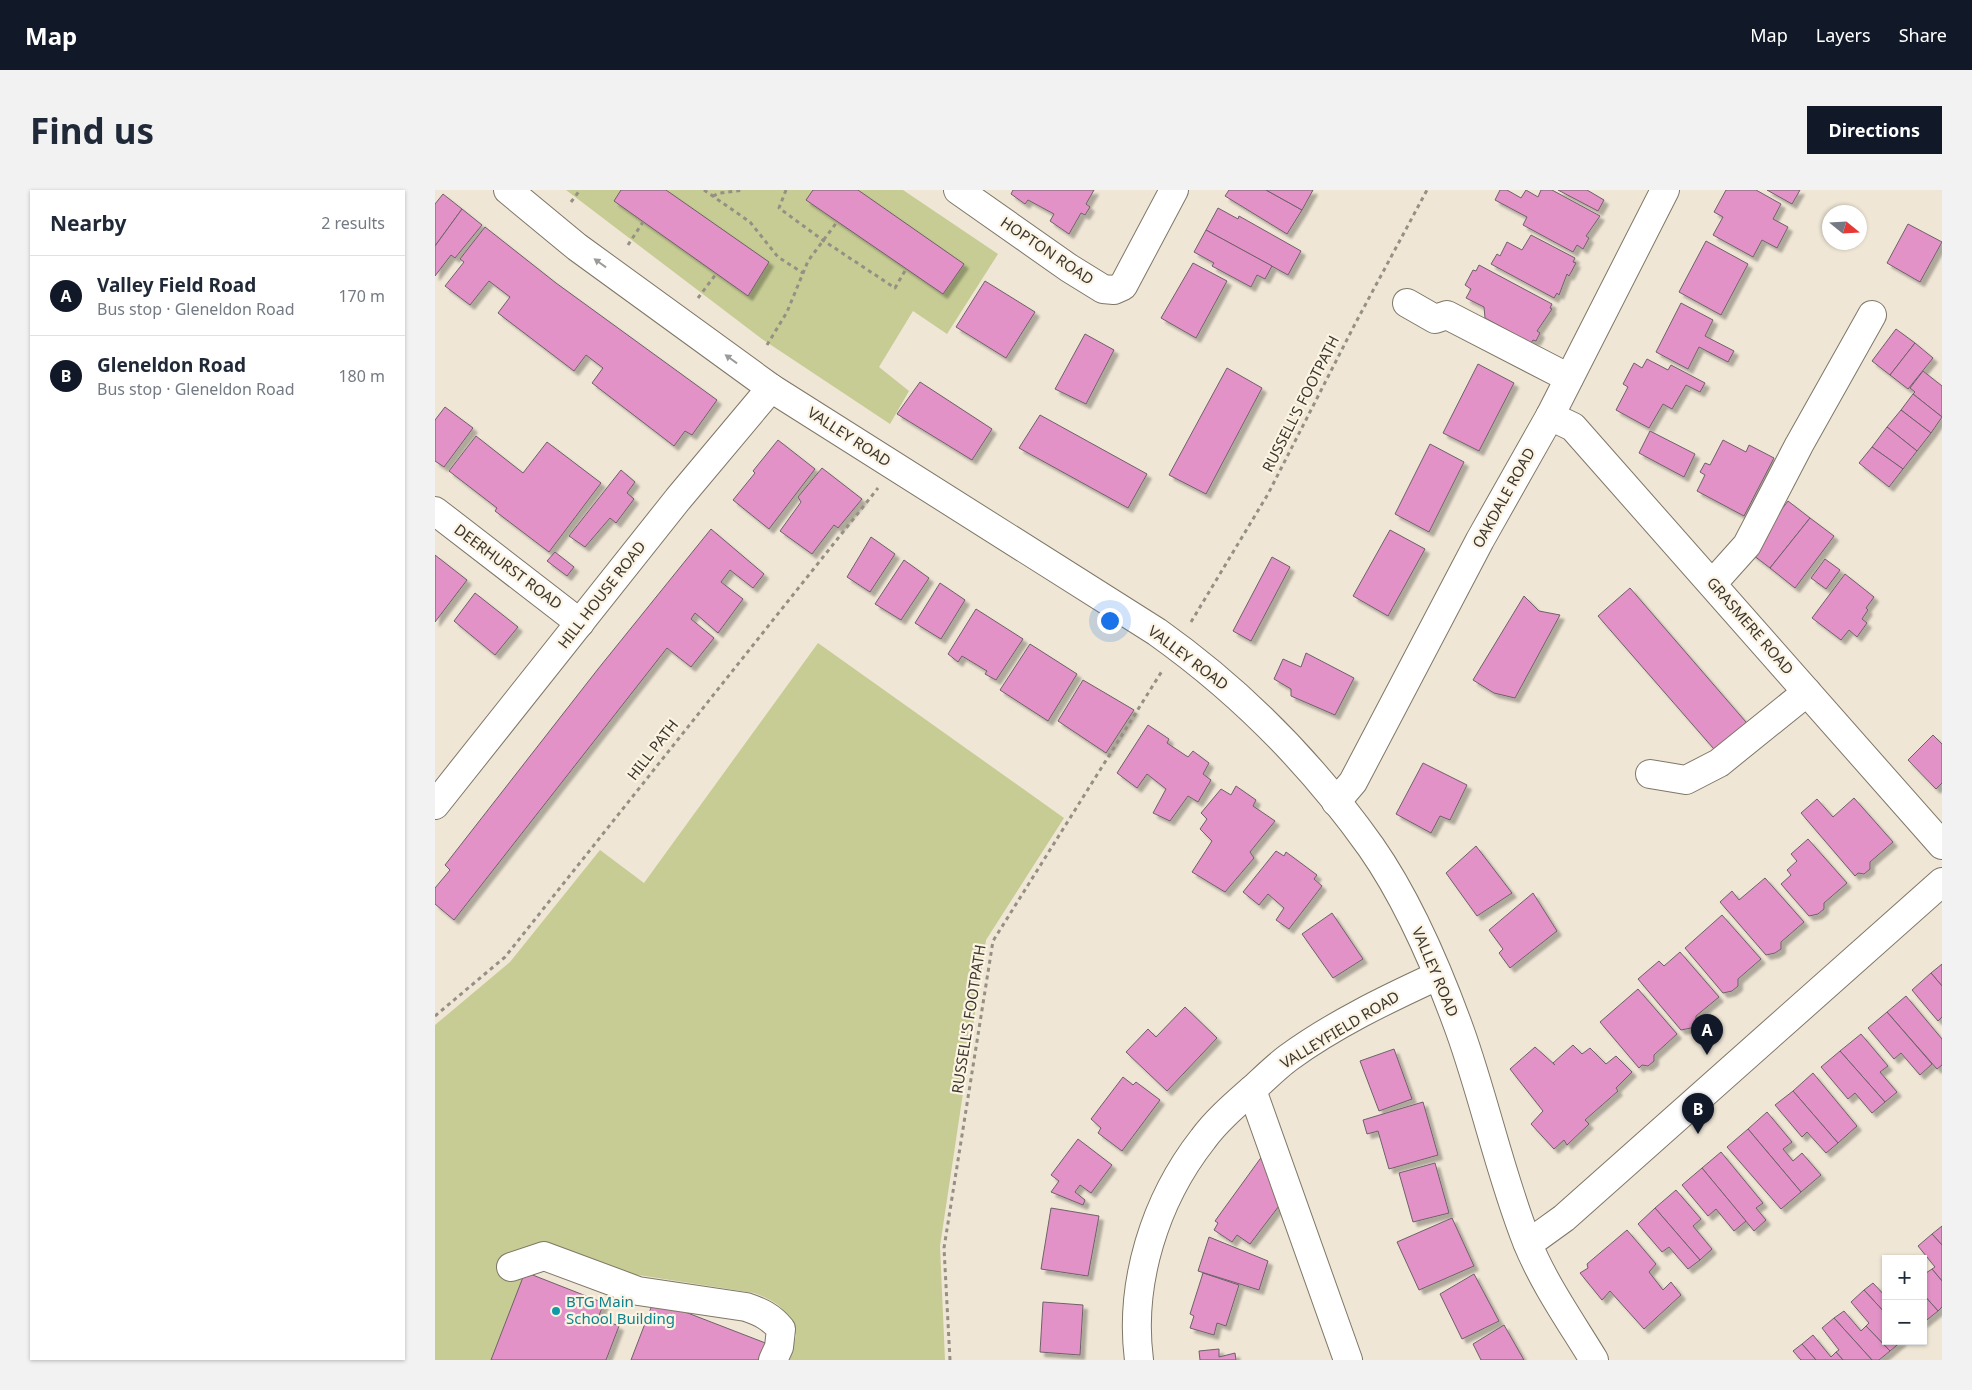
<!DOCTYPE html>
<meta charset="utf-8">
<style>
:root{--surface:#fff;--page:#f2f2f3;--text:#1f2937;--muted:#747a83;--line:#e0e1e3;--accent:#111827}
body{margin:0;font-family:"Noto Sans",sans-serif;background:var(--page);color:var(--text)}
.controls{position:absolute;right:15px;bottom:15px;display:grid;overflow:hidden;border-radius:0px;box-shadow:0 1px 4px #0004}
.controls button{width:45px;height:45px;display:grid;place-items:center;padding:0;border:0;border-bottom:1px solid var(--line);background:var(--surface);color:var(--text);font:25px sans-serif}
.compass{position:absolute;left:1387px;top:15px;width:45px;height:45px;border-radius:50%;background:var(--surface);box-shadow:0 1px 4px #0004;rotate:108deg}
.you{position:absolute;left:674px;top:430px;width:18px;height:18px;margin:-12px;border:4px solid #fff;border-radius:50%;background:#1a73e8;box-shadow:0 0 0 8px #1a73e833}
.badge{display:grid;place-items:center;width:32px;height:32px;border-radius:50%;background:var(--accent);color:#fff;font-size:16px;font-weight:700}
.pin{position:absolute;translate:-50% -41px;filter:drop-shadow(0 1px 2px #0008)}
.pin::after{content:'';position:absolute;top:26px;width:18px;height:15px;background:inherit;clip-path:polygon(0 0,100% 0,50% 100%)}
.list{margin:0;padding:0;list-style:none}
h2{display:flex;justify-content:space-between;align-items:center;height:65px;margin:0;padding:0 20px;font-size:21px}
h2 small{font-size:16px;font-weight:400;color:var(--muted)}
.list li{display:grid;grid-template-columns:32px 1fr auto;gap:15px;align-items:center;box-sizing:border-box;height:80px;padding:0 20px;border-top:1px solid var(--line)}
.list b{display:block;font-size:19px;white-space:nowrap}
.list p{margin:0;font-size:16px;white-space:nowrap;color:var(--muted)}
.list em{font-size:16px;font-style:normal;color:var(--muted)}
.map{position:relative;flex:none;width:1507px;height:1170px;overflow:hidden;border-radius:0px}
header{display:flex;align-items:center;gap:30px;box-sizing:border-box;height:70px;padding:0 25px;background:var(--accent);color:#fff}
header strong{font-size:24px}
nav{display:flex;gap:28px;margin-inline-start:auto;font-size:18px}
.intro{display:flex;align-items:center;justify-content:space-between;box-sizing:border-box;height:120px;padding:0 30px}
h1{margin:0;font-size:35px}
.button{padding:12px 22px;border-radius:0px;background:var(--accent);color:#fff;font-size:18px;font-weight:700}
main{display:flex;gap:30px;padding:0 30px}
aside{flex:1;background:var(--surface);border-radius:0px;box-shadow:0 1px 4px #0004}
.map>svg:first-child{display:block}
.green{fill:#c6cc94}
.building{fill:#e292c6;stroke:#70606a;filter:url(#shadow)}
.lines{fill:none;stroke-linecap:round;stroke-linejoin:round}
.minor-casing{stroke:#7f7767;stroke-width:30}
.path{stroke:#969084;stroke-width:3;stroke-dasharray:4 4;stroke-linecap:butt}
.minor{stroke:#fff;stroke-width:28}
.oneway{fill:#9c9b98}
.culture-dot{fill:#0f9aa8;stroke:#fcf3e2;stroke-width:2}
.labels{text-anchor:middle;stroke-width:4.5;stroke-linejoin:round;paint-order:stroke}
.street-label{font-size:15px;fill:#3a3730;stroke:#fcf3e2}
.culture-label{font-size:15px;fill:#0d838f;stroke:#fcf3e2;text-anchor:start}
</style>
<header>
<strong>Map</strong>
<nav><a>Map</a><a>Layers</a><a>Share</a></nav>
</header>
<div class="intro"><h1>Find us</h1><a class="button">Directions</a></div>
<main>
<aside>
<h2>Nearby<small>2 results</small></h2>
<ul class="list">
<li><span class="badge">A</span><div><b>Valley Field Road</b><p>Bus stop · Gleneldon Road</p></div><em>170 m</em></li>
<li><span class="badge">B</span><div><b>Gleneldon Road</b><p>Bus stop · Gleneldon Road</p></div><em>180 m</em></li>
</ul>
</aside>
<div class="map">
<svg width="1507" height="1170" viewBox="0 0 1507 1170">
<defs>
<filter id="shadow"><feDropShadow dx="4.5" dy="4.5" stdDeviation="1" flood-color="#0004"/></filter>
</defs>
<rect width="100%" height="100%" fill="#efe6d5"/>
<!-- green -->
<g class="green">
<path d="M131,0h337l95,64 -51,80 -34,-23 -34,56 30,24 -19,33 -128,-85z"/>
<path d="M383,453l246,175 -78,122 -46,306 5,114h-157l8,-24c-7,-26 -16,-33 -42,-43l-116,-18 -24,-1 -78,-25 -37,13 26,10 -34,88h-56v-335l75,-63 90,-112 44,33z"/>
</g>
<!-- building -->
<g class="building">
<path d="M186,0h45l103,72 -21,34 -134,-95z"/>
<path d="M378,0h45l106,74 -21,30 -137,-94z"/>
<path d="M578,0h81l-8,14 4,3 -5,8 -4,-2 -12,21 -19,-13 4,-7 -26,-14 -3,4 -14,-10z"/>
<path d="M794,0h37l36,20 -15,24 -62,-38z"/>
<path d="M831,0h47l-11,20z"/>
<path d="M1065,0h7l14,8 5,-8 12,7 3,-7h11l48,26 -14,20 3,2 -6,11 -6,-4 -4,7 -50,-27 4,-8 -32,-17z"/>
<path d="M1123,0h29l17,10 -6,11z"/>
<path d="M1291,0h30l25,14 -8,15 15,8 -11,21 -15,-8 -9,17 -40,-22 10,-18 -9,-5z"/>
<path d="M1332,0h33l-8,14z"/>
<path d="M8,4l19,15 -27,37v-42z"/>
<path d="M783,18l20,11 1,-3 62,35 -13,24 -82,-45z"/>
<path d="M27,19l20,16 -27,33 -4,-3 -16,21v-30z"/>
<path d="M1473,34l34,18 -22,40 -33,-19z"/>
<path d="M50,37l71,56 161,117 -25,35 -7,-4 -11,15 -82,-63 11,-15 -17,-13 -12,16 -76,-58 12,-16 -21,-16 -19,24 -25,-19 19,-24 -4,-3z"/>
<path d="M771,40l66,36 -7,13 -8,-4 -6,12 -39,-21 2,-3 -20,-11z"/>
<path d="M1096,45l44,23 -2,4 3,1 -7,13 -2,-2 -8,21 -2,-2 -3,5 -63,-34 6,-10 3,2 7,-14 15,8z"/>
<path d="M1271,51l42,23 -27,51 -42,-23z"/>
<path d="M758,73l34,18 -31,57 -35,-20z"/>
<path d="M1044,75l73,39 -2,4 2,1 -15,22 3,2 -4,8 -3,-1 -2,3 -46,-25 -1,-11 -18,-9 5,-9 -6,-4 8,-15 3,1z"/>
<path d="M550,91l50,31 -29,46 -50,-31z"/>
<path d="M1246,113l32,17 -8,16 29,15 -6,11 -29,-15 -11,22 -32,-17z"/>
<path d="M1461,139l19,14 -25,32 -18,-14z"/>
<path d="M650,144l29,16 -28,54 -31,-15z"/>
<path d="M1480,153l18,15 -25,31 -18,-14z"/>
<path d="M1212,169l21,11 3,-5 34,18 -5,9 -14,-7 -14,24 -9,-5 -14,24 -33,-18 12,-23 -5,-3 11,-21 8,5z"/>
<path d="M1043,174l36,19 -35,68 -36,-18z"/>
<path d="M792,178l35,20 -56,106 -37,-19z"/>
<path d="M1488,181l19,15v31l-29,-23 2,-2 -5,-4z"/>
<path d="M485,192l72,47 -20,31 -75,-46z"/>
<path d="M1478,204l29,23 -11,16 -30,-23z"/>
<path d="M10,217l28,21 -29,39 -9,-6v-41z"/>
<path d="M1466,220l30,23 -14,18 -30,-24z"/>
<path d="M605,225l107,59 -19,34 -109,-60z"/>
<path d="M1452,237l30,24 -14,18 -31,-22z"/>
<path d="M1215,241l45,23 -11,23 -45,-24z"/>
<path d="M41,246l47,37 24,-31 54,41 -52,69 -54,-41 2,-3 -48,-37z"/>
<path d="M343,250l37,29 -46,60 -36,-29 22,-27 -2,-2z"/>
<path d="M1288,250l23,12 3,-7 25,13 -30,58 -47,-25 8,-16 -5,-3 5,-9 5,2z"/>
<path d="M995,254l34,18 -35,70 -34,-18z"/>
<path d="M1437,257l31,22 -14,18 -30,-24z"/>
<path d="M387,278l40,31 -24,29 -4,-3 -22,29 -32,-23 21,-29 -3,-5z"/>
<path d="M186,280l14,12 -8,11 7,6 -18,24 -6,-5 -25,29 -16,-11z"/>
<path d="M1353,311l22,17 -40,50 -21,-16z"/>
<path d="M1375,328l24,18 -39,52 -25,-20z"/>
<path d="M276,339l53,45 -11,14 -23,-18 -9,12 22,17 -25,34 -23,-20 -4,6 23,19 -23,29 -24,-19 -213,272 -19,-16v-16l15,-18 -5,-5 153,-196z"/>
<path d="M955,340l35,19 -37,67 -35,-20z"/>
<path d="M436,347l24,17 -25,38 -23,-15z"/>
<path d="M120,362l19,15 -7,9 -20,-15z"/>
<path d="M0,365l32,25 -32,42z"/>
<path d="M837,367l18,10 -39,74 -18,-10z"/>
<path d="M1390,369l15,11 -14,19 -15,-11z"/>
<path d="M469,370l25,18 -28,42 -26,-16z"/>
<path d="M1410,384l29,23 -8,11 2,2 -6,9 5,4 -10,14 -8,-7 -8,10 -29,-22z"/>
<path d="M505,393l25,17 -24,39 -26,-16z"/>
<path d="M1195,398l122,141 -32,27 -122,-140z"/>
<path d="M40,403l43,34 -23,28 -41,-34z"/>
<path d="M1089,406l15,15 21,4 -45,83 -21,-5 -21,-13z"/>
<path d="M541,419l47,30 -27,41 -11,-6 2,-3 -25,-15 -4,6 -10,-8z"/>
<path d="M595,454l47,30 -29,47 -48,-31z"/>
<path d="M871,463l48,25 -19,37 -44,-19v-7l-17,-10 9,-20 18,8z"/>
<path d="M648,490l51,30 -28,43 -48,-32z"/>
<path d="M713,535l21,14 -2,4 21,14 5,-6 16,12 -6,11 8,6 -13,22 -10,-6 -18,25 -17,-8 13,-24 -19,-15 -10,14 -20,-15z"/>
<path d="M1498,545l9,9v39l-6,6 -28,-29z"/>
<path d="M988,573l44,22 -17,35 -10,-4 -9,17 -35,-19z"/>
<path d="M801,596l20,14 -3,6 22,15 -25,31 4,6 -29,34 -33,-20 20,-31 -12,-12 7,-10 -6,-6 20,-24 10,6z"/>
<path d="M1419,608l39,44 -23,20v7l-6,5 -6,-1 -3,3 -54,-63 16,-14 16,18z"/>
<path d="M1373,649l39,44 -23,20v6l-6,5 -9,2 -28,-32 10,-9 -4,-5 10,-9 -6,-7z"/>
<path d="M1041,656l36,47 -35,23 -31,-43z"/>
<path d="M841,661l8,5 2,-4 31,23 -3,4 8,7 -33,43 -13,-9 8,-12 -16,-14 -9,11 -16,-13z"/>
<path d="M1330,688l39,44 -23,20v7l-6,4 -9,2 -46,-53 12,-11 7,9z"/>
<path d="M1098,703l24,38 -47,37 -11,-15 4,-4 -14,-19z"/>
<path d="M897,723l31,46 -30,19 -31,-44z"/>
<path d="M1287,725l39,44 -23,20v7l-6,5 -9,2 -38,-45z"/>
<path d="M1245,762l39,45 -23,19v7l-5,5 -10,2 -43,-51 21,-18 5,5z"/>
<path d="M1507,774v22l-11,-13z"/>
<path d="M1496,783l11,13v31l-4,4 -26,-31z"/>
<path d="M1203,799l39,45 -23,21v6l-6,5 -6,-1 -3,3 -39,-46z"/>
<path d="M1471,806l36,43v26l-5,4 -50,-57z"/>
<path d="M750,817l32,31 -50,53 -41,-39 22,-23 8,8z"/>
<path d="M1452,822l45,52 -12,11 -19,-22 -7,6 -26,-31z"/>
<path d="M1426,844l27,32 -8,6 17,20 -12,10 -45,-51z"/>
<path d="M1138,855l9,9 8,-6 16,16 10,-8 16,16 -16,16 2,3 -33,29 4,4 -22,21 -3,-5 -10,9 -23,-25 12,-13 -33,-42 25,-22 20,18 -2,-2z"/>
<path d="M959,859l18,50 -33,12 -19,-50z"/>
<path d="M1405,861l45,51 -13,11 -17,-20 -7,6 -27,-32z"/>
<path d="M1378,883l44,53 -19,17 -45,-52z"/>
<path d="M688,887l10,8 3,-3 24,18 -38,51 -24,-18 3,-5 -10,-9z"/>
<path d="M1358,901l45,52 -12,10 -19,-21 -5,5 -27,-32z"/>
<path d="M988,912l15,53 -49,14 -11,-38 -11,3 -4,-14z"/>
<path d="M1332,922l25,30 -9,7 10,12 9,-8 19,22 -20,17 -53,-63z"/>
<path d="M1313,939l53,63 -20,17 -54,-62z"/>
<path d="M643,949l34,26 -21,28 -11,-8 -5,7 10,8 -2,5 -32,-13 8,-11 -8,-6z"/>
<path d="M833,958l17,50 -35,46 -13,-9 -5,7 -18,-12 4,-7 -3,-2z"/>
<path d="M1286,962l42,51 -7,5 10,12 -12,11 -52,-63z"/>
<path d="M1000,973l14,50 -36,9 -14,-49z"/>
<path d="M1267,978l44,53 -12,10 -18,-22 -8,7 -26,-31z"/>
<path d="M1241,1000l25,29 -8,7 19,23 -12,11 -45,-52z"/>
<path d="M616,1018l48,8 -11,60 -47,-7z"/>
<path d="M1220,1018l45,52 -12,9 -19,-22 -7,5 -24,-28z"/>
<path d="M1017,1028l22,48 -55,24 -22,-48z"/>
<path d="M1507,1036v19l-10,-11z"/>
<path d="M1192,1040l29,34 -7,8 14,18 8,-8 10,13 -37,34 -34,-38 -8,9 -22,-27 8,-5 -1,-4z"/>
<path d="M1497,1044l10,11v36l-10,-12 3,-2 -17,-21z"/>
<path d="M774,1047l59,24 -9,29 -61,-19z"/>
<path d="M1497,1079l10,12v26l-4,4 -15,-17v-19z"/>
<path d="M90,1082l79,31 -6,15 21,8 -13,34h-115z"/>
<path d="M768,1083l36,12 -13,41 -9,-3 -3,12 -24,-7 4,-12 -4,-2z"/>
<path d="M1039,1084l25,47 -37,18 -22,-45z"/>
<path d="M1438,1093l13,14v17l-22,-24z"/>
<path d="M1429,1100l22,24v27h16l-12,10 -24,-25 3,-3 -18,-21z"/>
<path d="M1488,1104l15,17 -15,12z"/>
<path d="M219,1110l114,44 -6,16h-131z"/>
<path d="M608,1112l40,3 -3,50 -40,-3z"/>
<path d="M1409,1121l17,20 5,-5 24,25 -11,9h-7l-38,-42z"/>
<path d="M1399,1128l38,42h-29l-7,-8 3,-2 -17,-22z"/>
<path d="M1069,1135l20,35h-43l-8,-16z"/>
<path d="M1378,1145l18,22 5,-5 7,8h-27l-14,-16z"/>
<path d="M1367,1154l14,16h-15l-8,-9z"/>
<path d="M784,1159v8l16,-4 1,7h-36l-1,-9z"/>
</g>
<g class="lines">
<defs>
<g id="minor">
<path d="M73,0l69,57 194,141 386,244c83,59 155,132 214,215 37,53 67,123 89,184 25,70 40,143 67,211 17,42 44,80 67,118"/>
<path d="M523,0l111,78 34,21 11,1 9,-4 51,-96"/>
<path d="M972,113l28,16 12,-4 122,63"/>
<path d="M1115,226l23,11 369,418"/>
<path d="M0,321l145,112"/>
<path d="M1278,393l34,-38 52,-100 73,-130"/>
<path d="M1215,584l36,6 33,-17 88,-71"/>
<path d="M901,612l17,-20 127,-242 70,-124 115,-226"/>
<path d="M0,615l243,-306 93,-111"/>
<path d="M817,900l96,270"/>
<path d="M1093,1054l36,-26 378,-336"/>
<path d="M76,1077l33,-11 94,35 108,16c15,5 25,10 35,22l-2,18 -6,13"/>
<path d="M704,1170c-10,-77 16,-160 64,-221 14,-19 33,-35 51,-51 11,-10 22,-21 34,-30 45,-33 99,-59 149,-82"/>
</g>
</defs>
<!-- minor casing -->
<use href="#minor" class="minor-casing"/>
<!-- path -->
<g class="path">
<path d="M269,0l46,32 28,35 25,16"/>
<path d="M351,0l-7,18 45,33 71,47 11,-19"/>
<path d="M278,6l7,-3 24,-3"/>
<path d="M136,12l9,-12"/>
<path d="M193,55l15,-23"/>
<path d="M263,108l18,-24"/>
<path d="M332,155l20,-33 21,-51 29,-39"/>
<path d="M756,432l77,-128 87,-170 72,-134"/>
<path d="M0,826l70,-59 373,-469"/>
<path d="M515,1170l-6,-112 49,-307 169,-270"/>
</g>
<!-- minor -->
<use href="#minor" class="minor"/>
</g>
<!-- one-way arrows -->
<defs><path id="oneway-solid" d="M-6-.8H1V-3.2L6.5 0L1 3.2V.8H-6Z" transform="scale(1.25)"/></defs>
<g class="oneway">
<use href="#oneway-solid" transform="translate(165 73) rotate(-144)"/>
<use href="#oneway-solid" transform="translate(296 169) rotate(-144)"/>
</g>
<!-- markers -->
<circle class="culture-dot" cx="121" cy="1121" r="5"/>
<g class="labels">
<!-- street labels -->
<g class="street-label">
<text transform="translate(612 61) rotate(34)" y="5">HOPTON ROAD</text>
<text transform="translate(866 214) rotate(-63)" y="5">RUSSELL'S FOOTPATH</text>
<text transform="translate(414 247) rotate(33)" y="5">VALLEY ROAD</text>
<text transform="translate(1069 308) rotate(-61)" y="5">OAKDALE ROAD</text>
<text transform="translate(73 377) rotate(37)" y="5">DEERHURST ROAD</text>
<text transform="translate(167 405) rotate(-52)" y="5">HILL HOUSE ROAD</text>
<text transform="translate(1315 436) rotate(49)" y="5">GRASMERE ROAD</text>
<text transform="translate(753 468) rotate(37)" y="5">VALLEY ROAD</text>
<text transform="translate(218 560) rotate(-52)" y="5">HILL PATH</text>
<text transform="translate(1000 782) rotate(67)" y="5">VALLEY ROAD</text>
<text transform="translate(534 829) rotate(-81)" y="5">RUSSELL'S FOOTPATH</text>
<text transform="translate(905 840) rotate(-31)" y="5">VALLEYFIELD ROAD</text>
</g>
<!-- culture labels -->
<g class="culture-label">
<text x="131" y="1117">BTG Main<tspan x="131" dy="17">School Building</tspan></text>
</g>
</g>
</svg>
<div class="controls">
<button>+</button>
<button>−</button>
</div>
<svg class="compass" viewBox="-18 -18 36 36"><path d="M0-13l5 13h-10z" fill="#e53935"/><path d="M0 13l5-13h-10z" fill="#747a83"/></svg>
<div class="you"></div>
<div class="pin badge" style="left:1272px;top:865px">A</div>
<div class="pin badge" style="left:1263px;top:944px">B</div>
</div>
</main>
